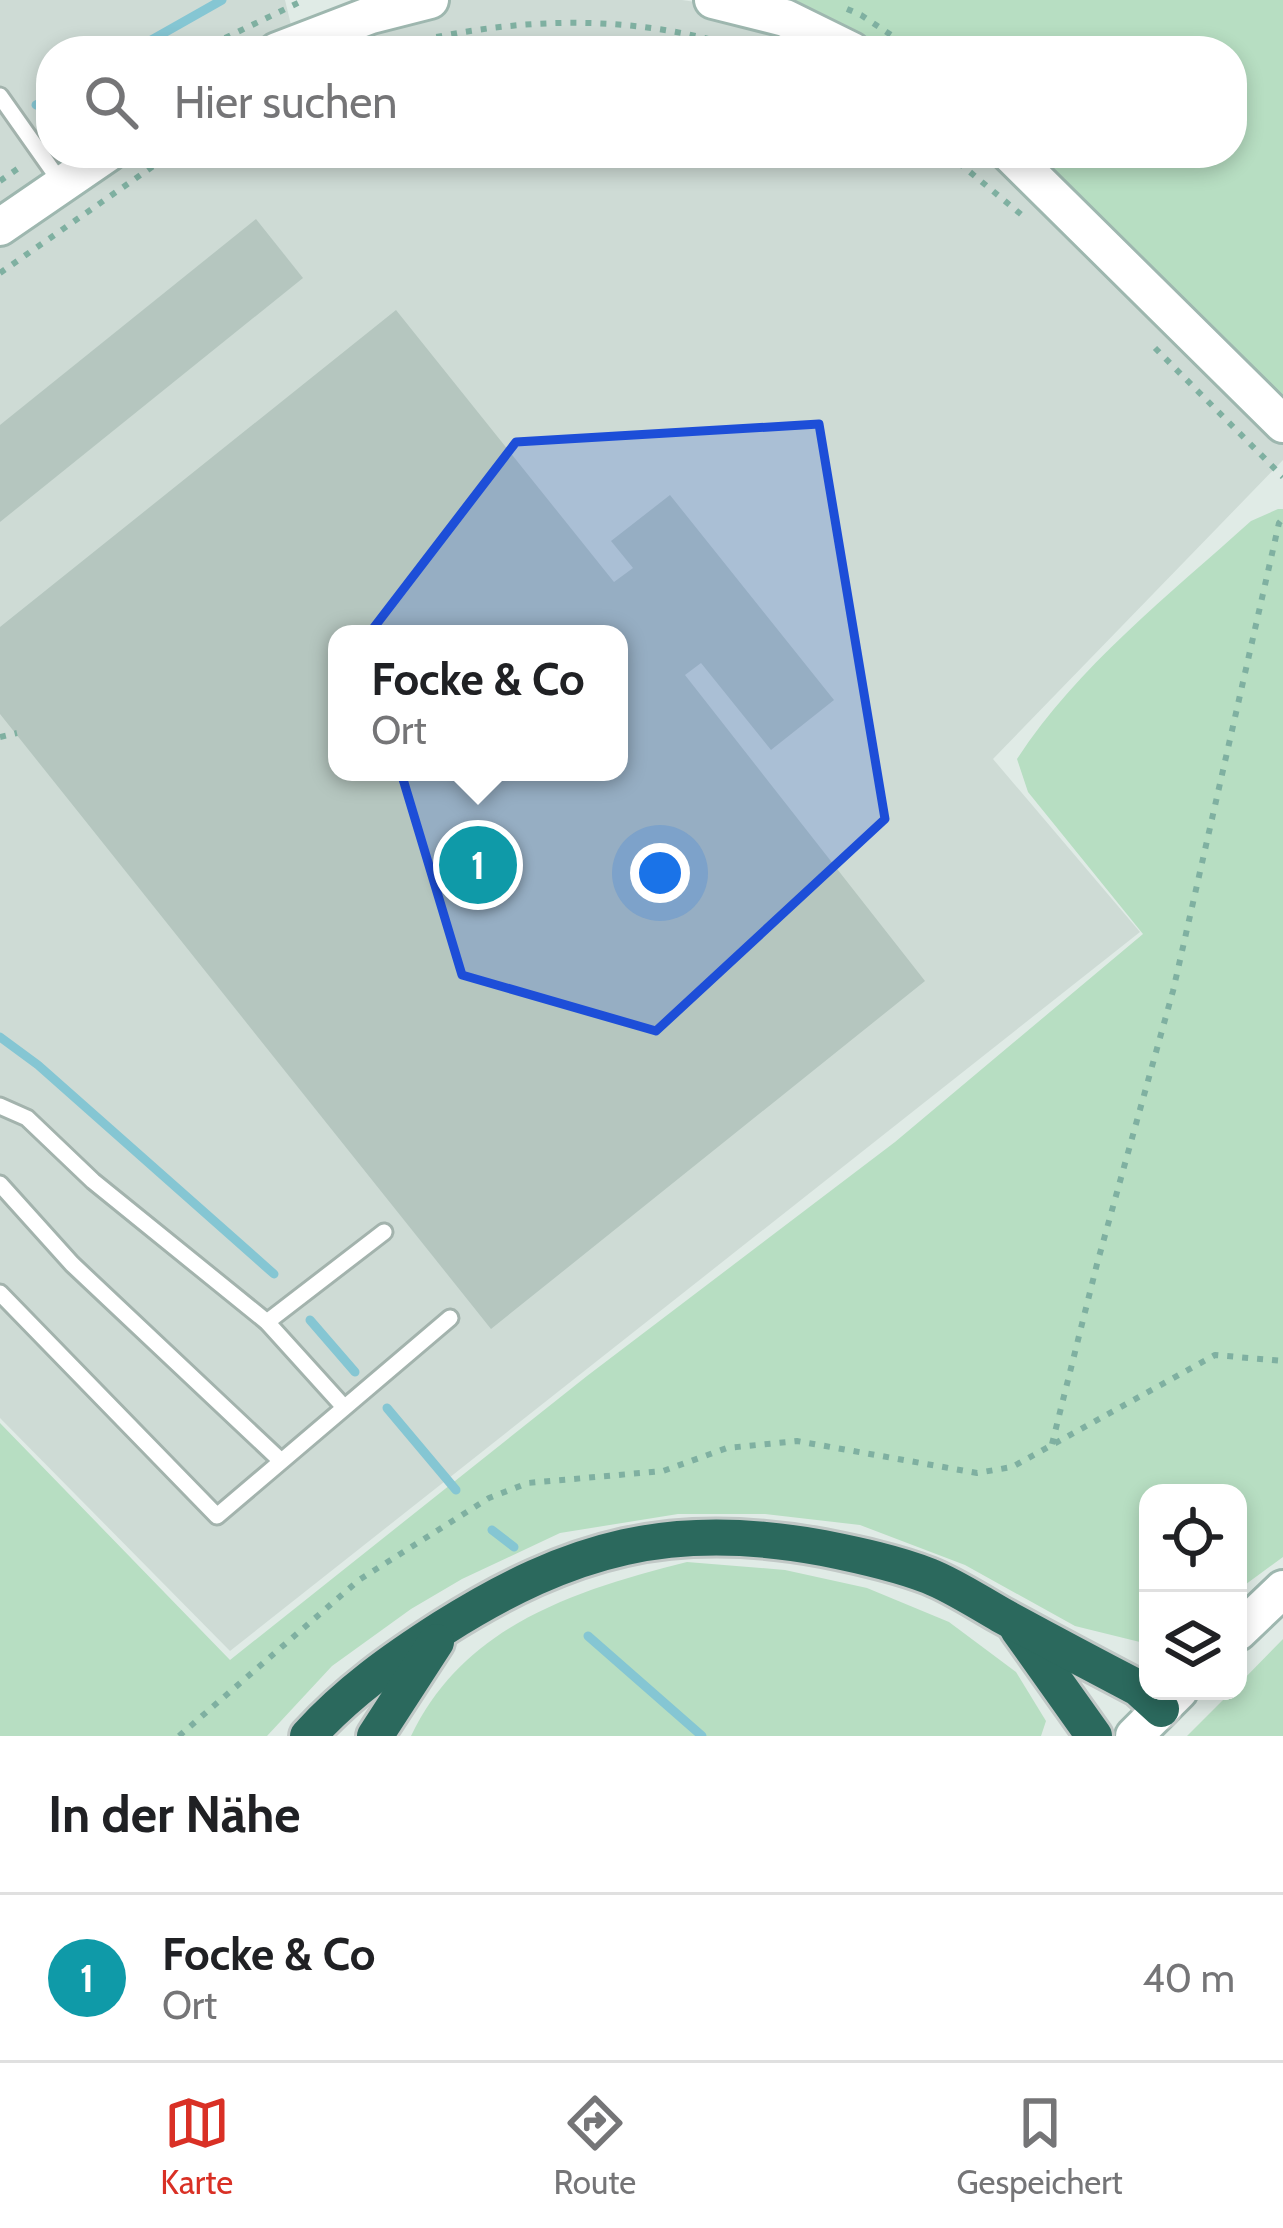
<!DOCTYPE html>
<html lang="de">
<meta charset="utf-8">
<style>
:root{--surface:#fff;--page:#f2f2f2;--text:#202124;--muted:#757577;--line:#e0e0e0;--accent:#d93025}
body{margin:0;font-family:Cabin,sans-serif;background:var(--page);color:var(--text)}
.controls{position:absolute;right:36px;bottom:36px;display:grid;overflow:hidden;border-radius:24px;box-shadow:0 6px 18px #0003}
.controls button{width:108px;height:108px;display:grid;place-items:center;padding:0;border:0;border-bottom:3px solid var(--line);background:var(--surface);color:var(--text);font:60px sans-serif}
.you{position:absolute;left:660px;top:873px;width:42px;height:42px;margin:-30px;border:9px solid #fff;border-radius:50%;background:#1a73e8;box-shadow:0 0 0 18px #1a73e833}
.badge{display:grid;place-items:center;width:78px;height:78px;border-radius:50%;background:var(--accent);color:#fff;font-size:39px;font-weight:700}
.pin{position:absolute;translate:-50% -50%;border:6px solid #fff;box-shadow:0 3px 12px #0006}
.popup{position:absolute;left:328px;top:625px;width:300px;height:156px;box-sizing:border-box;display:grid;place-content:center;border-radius:24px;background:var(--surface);filter:drop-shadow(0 3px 9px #0005);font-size:39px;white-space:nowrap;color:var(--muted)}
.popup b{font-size:45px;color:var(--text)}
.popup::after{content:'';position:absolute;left:50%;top:100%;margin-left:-24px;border:24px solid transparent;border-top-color:var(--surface)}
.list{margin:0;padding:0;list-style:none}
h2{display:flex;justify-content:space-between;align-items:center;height:156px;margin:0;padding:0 48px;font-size:51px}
h2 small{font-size:39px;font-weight:400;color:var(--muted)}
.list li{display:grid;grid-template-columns:78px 1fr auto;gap:36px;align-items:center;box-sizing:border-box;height:168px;padding:0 48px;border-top:3px solid var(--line)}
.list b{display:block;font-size:45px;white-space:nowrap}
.list p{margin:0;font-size:39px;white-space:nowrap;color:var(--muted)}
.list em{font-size:39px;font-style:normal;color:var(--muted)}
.icon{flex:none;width:66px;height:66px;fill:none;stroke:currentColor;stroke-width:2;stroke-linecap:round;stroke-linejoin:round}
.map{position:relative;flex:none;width:1283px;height:1736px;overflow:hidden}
.search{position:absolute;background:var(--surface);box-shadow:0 6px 18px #0003;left:36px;right:36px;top:36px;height:132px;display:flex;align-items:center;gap:30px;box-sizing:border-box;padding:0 42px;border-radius:48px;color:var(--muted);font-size:45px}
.sheet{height:324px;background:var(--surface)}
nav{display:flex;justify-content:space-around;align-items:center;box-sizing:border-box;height:168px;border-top:3px solid var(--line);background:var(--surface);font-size:33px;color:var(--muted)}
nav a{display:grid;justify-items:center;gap:6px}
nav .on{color:var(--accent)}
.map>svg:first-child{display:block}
.built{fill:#cedbd5;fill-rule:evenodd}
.green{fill:#b7dec2}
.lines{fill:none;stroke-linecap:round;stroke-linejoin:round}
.stream{stroke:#85c6d3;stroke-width:9}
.building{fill:#b5c6bf;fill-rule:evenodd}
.lane-casing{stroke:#a3b3ad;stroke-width:21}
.secondary-casing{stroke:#9eb7af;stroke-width:42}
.highway-casing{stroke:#c1c8c6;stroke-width:42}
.path{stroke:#7fb0a1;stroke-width:6;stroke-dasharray:6 9;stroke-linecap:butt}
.lane{stroke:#fff;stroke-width:15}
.secondary{stroke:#fff;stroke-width:36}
.highway{stroke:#2b695d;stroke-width:36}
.marked{fill:#1d4ed8;fill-opacity:0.2;stroke:#1d4ed8;stroke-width:9;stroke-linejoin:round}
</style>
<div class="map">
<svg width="1283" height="1736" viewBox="0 0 1283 1736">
<rect width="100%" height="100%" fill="#e0ebe6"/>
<!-- built -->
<path class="built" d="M0,0h285l11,46 154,-46h232l27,4 134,47h-792v102h948l284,281v26l-290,299 147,173 -910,719 -230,-233zM337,634h282v138h-282z"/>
<!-- green -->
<g class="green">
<path d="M735,0h548v410l-267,-257h216v-102h-373z"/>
<path d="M1278,509h5v1048l-45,33v-97h-90v151l-73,-18 -110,-61 -105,-40 -95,-11h-87l-118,19 -98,46 -51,30 -79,57 -65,70h-267v-313l230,237 357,-284 308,-234 248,-208 -115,-142 -11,-33c61,-93 152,-164 234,-238z"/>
<path d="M687,1562l98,8 82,18 82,34 67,50 30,49 -5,15h-630c53,-111 165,-146 276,-174z"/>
<path d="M1283,1639v97h-96l45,-45h6v-6z"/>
</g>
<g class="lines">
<!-- stream -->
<g class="stream">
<path d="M132,51l90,-51"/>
<path d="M36,105l15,-8"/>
<path d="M0,1037l38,28 236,209"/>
<path d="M310,1320l45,52"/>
<path d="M387,1408l69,82"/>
<path d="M492,1530l22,17"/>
<path d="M588,1636l114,100"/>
</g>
</g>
<!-- building -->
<g class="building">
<path d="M256,219l47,59 -303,244v-97z"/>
<path d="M396,310l218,272 19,-14 -22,-27 59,-46 164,205 -63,50 -70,-87 -16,12 240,306 -434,348 -491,-615v-87zM337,634h282v138h-282z"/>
</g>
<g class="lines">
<defs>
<g id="lane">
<path d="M0,96l62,88"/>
<path d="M0,1106l27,12 66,63 174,141 76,84"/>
<path d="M0,1184l72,80 208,196"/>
<path d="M0,1293l217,223 233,-198"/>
<path d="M267,1322l117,-90"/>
</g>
<g id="secondary">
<path d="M713,0l72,18 67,33"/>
<path d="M277,51l94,-36 59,-15"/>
<path d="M1009,153l274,271"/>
<path d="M0,227l108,-74"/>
<path d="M1238,1632l45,-43"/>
<path d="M1134,1736l45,-45"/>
</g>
<g id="highway">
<path d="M1018,1629l76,107"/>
<path d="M308,1736c40,-44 85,-76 135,-108 128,-81 230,-108 380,-80 35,7 73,15 106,28 25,10 49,26 72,39 46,25 91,49 137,73l23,21"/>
<path d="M375,1736l61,-94"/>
</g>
</defs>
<!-- lane casing -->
<use href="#lane" class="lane-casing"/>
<!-- secondary casing -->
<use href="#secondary" class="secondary-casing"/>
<!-- highway casing -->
<use href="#highway" class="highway-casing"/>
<!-- path -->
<g class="path">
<path d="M847,9l14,6 54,36"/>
<path d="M198,51l106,-51"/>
<path d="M378,51c123,-34 250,-41 372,0"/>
<path d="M947,153l76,63"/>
<path d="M0,181l23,-16"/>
<path d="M0,273l172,-120"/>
<path d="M1155,348l128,129"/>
<path d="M0,737l17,-4"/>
<path d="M1052,1444l45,-180 76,-273 106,-468 4,-5"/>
<path d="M179,1736l180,-156 130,-82 39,-15 135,-12 64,-23 70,-7 180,32 35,-6 203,-112 68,6"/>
</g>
<!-- lane -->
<use href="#lane" class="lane"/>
<!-- secondary -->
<use href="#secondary" class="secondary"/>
<!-- highway -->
<use href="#highway" class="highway"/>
</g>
<!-- marked area -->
<path class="marked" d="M819,424l66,395 -229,212 -194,-56 -100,-332 154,-201z"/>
</svg>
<div class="controls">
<button><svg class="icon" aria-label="locate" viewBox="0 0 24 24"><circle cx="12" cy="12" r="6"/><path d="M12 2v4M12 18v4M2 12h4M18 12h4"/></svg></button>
<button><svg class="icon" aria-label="layers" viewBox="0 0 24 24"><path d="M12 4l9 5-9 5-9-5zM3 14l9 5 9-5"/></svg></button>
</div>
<div class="you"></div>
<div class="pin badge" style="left:478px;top:865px;background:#0f9aa8">1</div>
<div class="popup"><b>Focke &amp; Co</b>Ort</div>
<div class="search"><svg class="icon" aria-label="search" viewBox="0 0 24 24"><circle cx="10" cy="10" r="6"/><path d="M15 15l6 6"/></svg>Hier suchen</div>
</div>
<section class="sheet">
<h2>In der Nähe<small></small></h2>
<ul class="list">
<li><span class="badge" style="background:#0f9aa8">1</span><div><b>Focke &amp; Co</b><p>Ort</p></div><em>40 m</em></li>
</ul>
</section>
<nav>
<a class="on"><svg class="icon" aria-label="map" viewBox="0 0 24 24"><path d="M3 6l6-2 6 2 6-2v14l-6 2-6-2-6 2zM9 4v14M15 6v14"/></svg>Karte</a>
<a><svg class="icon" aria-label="directions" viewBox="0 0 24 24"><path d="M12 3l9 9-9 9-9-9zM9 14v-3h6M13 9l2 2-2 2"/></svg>Route</a>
<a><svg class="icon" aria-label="saved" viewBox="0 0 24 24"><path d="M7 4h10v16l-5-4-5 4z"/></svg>Gespeichert</a>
</nav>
